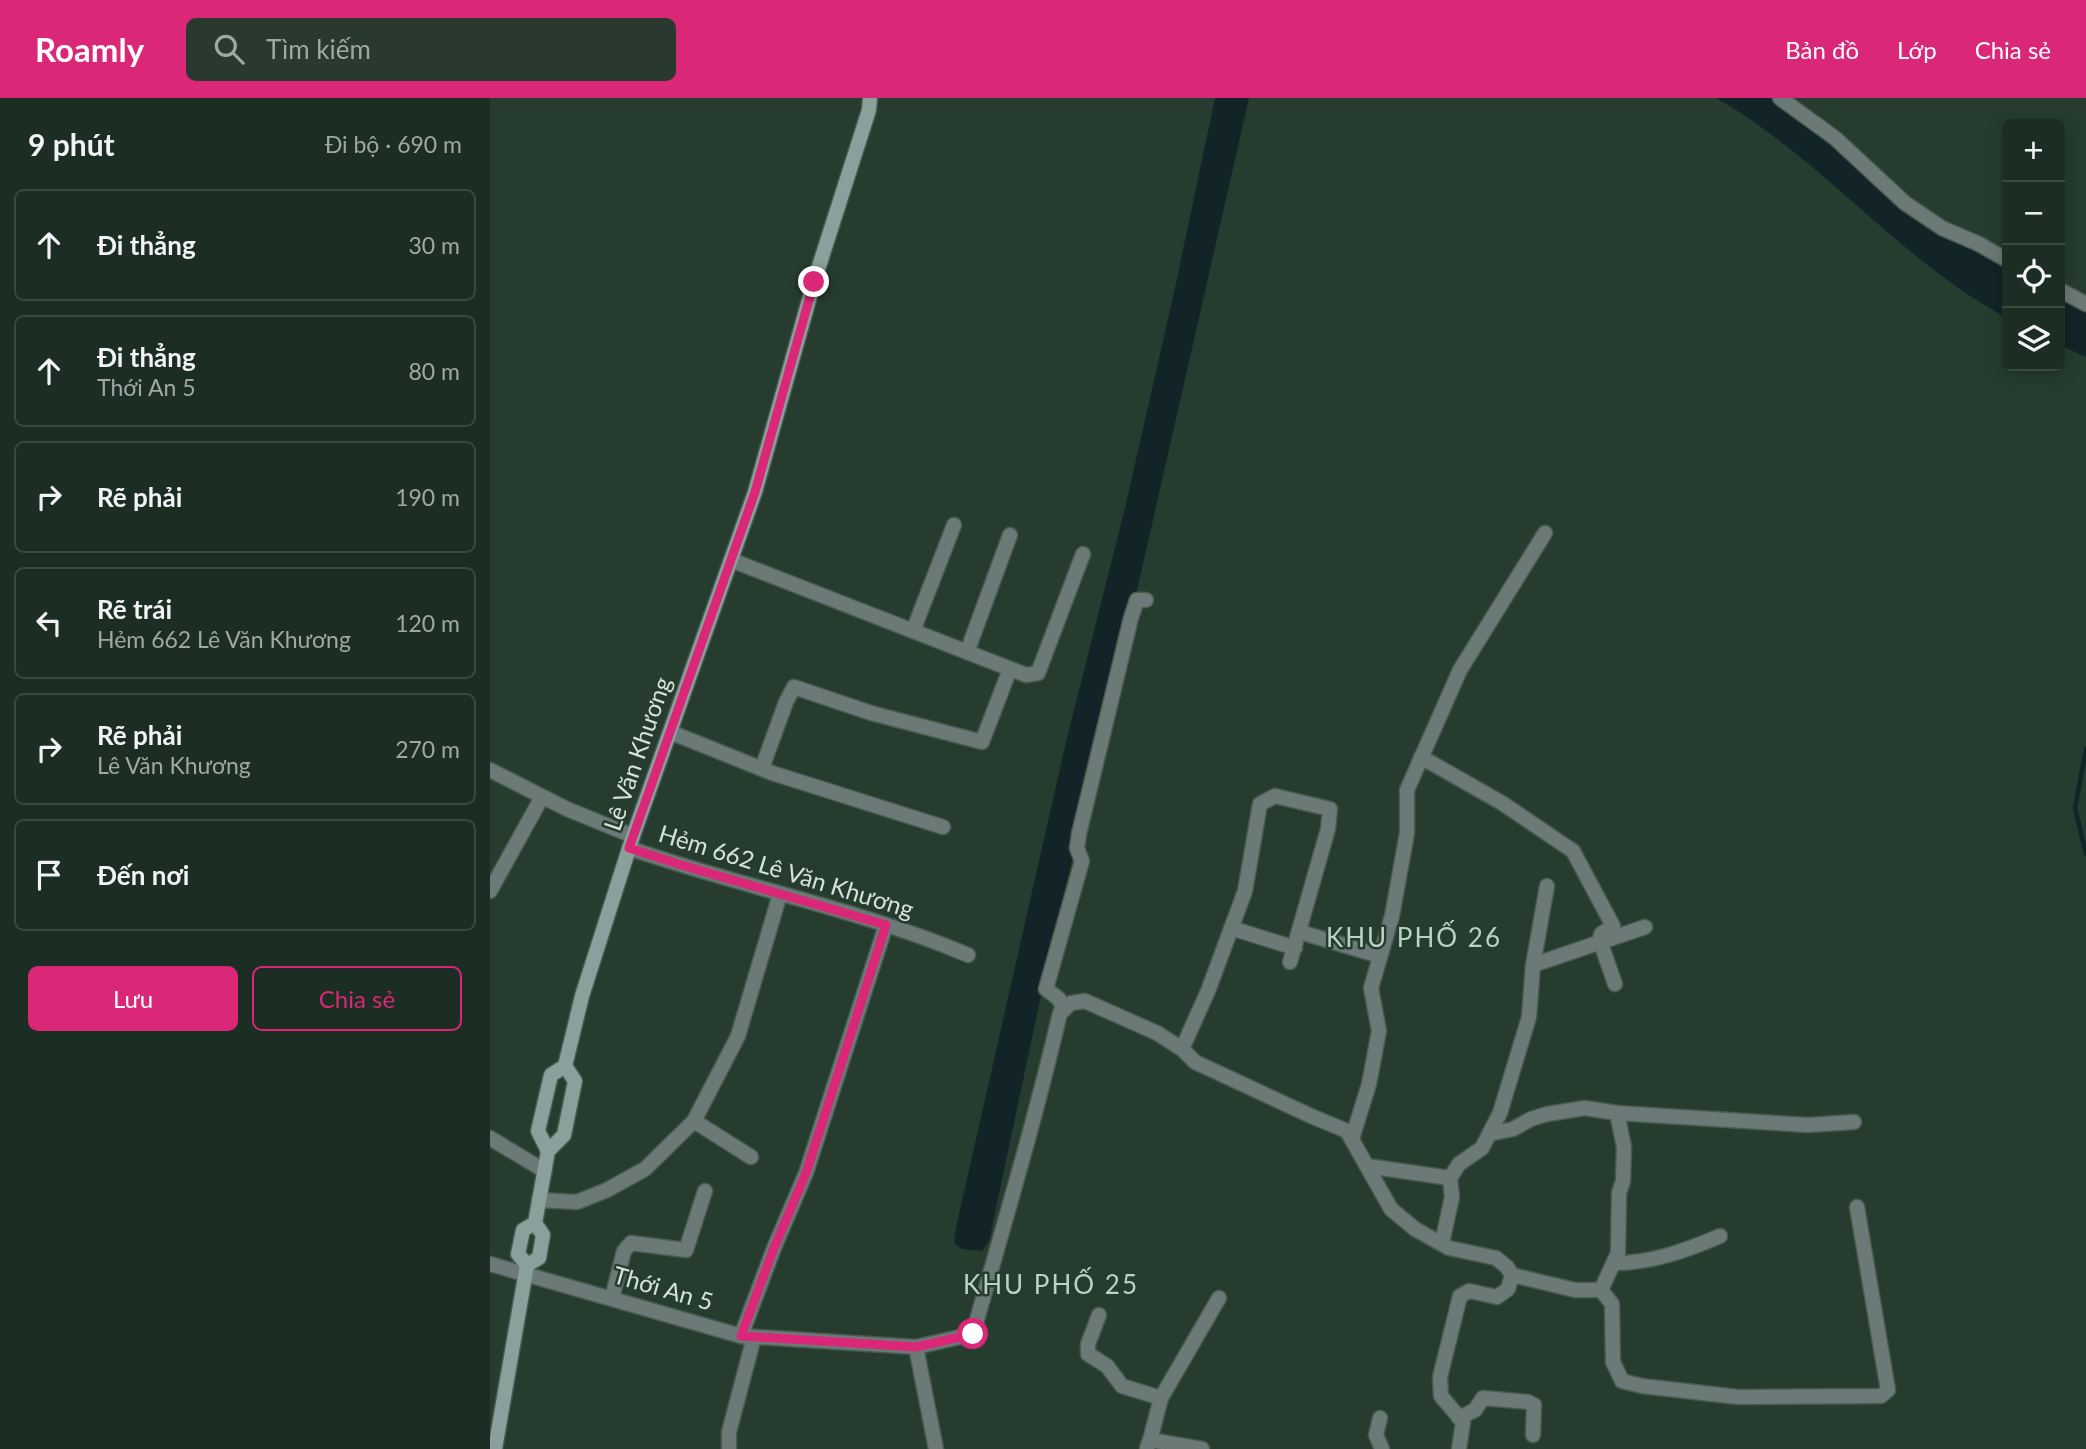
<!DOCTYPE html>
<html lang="vi">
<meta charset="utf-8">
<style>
:root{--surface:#1c2d23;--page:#293930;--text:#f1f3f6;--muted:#a0a8a6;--line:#3a4941;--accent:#db2777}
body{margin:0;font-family:Lato,sans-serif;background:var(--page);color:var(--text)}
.controls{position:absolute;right:21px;top:21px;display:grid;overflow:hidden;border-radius:10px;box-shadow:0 4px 18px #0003}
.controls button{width:63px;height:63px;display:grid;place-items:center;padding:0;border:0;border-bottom:2px solid var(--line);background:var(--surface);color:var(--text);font:35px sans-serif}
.stop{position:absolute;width:21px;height:21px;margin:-16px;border:5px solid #db2777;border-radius:50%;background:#fff}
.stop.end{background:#db2777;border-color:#fff;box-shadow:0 2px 7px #0008}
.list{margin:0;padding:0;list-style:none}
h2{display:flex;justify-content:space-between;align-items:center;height:91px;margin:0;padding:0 28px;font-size:30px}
h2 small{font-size:23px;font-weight:400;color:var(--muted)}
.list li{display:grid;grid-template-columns:46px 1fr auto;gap:21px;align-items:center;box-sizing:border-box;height:112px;margin:0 14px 14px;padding:0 14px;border:2px solid var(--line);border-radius:10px}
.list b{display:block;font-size:26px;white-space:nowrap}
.list p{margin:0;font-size:23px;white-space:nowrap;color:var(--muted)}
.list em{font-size:23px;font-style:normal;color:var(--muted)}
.actions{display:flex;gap:14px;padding:21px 28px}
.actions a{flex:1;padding:16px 0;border:2px solid var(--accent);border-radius:10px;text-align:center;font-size:24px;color:var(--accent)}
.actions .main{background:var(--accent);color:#fff}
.icon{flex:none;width:38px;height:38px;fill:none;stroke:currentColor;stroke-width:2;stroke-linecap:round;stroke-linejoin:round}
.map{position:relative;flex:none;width:1596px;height:1351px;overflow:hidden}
header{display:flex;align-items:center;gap:42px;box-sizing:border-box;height:98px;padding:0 35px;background:var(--accent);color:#fff}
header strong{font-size:33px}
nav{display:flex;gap:38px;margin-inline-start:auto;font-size:24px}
.search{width:490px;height:63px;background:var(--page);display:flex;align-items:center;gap:18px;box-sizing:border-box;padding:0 24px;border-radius:10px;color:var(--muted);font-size:26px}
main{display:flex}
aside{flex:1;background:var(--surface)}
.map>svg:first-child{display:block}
.water{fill:#122427}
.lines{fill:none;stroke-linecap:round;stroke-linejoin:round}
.stream{stroke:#122427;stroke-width:4.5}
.street-casing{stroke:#465a4e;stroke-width:17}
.secondary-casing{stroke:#465a4e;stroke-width:17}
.street{stroke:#6c7a77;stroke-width:14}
.secondary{stroke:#8aa09c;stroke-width:14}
.route{stroke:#db2777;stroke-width:9}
.labels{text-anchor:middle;stroke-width:5;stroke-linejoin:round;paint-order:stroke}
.street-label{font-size:24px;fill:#d6e3db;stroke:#263c2f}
.neighbourhood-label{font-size:26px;letter-spacing:2px;fill:#b8d3c2;stroke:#263c2f}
</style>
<header>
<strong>Roamly</strong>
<div class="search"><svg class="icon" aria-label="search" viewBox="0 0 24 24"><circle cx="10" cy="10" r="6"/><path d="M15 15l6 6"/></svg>Tìm kiếm</div>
<nav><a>Bản đồ</a><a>Lớp</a><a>Chia sẻ</a></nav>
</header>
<main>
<aside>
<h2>9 phút<small>Đi bộ · 690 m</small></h2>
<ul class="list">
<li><svg class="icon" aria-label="ahead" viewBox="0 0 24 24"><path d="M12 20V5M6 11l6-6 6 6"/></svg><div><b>Đi thẳng</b></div><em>30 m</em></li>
<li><svg class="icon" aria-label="ahead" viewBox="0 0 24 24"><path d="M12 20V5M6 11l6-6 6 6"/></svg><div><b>Đi thẳng</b><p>Thới An 5</p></div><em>80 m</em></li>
<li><svg class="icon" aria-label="right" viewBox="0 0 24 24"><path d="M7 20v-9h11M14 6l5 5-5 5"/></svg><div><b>Rẽ phải</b></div><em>190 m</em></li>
<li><svg class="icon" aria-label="left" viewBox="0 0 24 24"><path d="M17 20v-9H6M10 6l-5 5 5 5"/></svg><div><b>Rẽ trái</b><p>Hẻm 662 Lê Văn Khương</p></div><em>120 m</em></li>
<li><svg class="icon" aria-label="right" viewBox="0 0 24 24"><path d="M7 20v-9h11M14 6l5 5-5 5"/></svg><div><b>Rẽ phải</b><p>Lê Văn Khương</p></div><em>270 m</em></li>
<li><svg class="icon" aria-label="arrive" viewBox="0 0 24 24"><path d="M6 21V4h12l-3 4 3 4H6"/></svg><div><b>Đến nơi</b></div></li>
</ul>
<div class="actions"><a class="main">Lưu</a><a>Chia sẻ</a></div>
</aside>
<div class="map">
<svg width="1596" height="1351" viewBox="0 0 1596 1351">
<rect width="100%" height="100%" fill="#263c2f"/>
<!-- water -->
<g class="water">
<path d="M725,0h34l-127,558 -68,278 -65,307 -7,10 -20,-2 -8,-6 3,-20 109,-481 59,-234 50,-220z"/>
<path d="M1226,0h58l16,9 164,123 53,37v51c-108,-58 -185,-160 -291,-220z"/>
<path d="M1570,200l26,10v49l-26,-12z"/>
</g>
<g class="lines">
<!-- stream -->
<path class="stream" d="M1596,651l-11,59 11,46"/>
<defs>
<g id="street">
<path d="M1290,0l55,40 70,65 37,25 37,16 28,16"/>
<path d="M1570,192l26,14"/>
<path d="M241,462l295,115 12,-2 45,-119"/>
<path d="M423,533l41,-106"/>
<path d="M477,554l43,-117"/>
<path d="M180,634l102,41 171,54"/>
<path d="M931,659l81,46 71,48 40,75 -12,8 -1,7 15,43"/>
<path d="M272,670l24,-66 8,-15 77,26 111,29 28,-73"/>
<path d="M0,672l77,39 66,27"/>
<path d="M139,750c112,39 230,61 339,107"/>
<path d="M0,793l52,-94"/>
<path d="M741,830l64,20"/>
<path d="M810,834l80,24"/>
<path d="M1043,867l14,-79"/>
<path d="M574,912l-5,-11 -13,-10 36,-128 -5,-13 2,-14 52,-216 6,-18h9"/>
<path d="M692,951l26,-58 37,-100 15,-87 15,-8 55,13 -2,20 -38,133"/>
<path d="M204,1023l44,-85 42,-142"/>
<path d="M999,1036l24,-5 18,-10 16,-5 38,-6 32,5"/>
<path d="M0,1040l55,33"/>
<path d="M862,1041l17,-55 10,-53 -8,-43 21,-72 15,-83v-43l53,-120 85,-137"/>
<path d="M877,1068l83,12 2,19 -10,46"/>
<path d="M960,1080l9,-14 23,-16 18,-35 29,-96 4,-52 112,-38"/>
<path d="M49,1102l38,2 30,-12 38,-21 49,-48 57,36"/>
<path d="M1124,1165c38,0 71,-12 106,-27"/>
<path d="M0,1166l251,72 175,11 57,-13c30,-107 62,-213 87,-321l11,-10 14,-2 72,32 25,16 13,13 116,54 36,15 44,78 24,20 34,19 47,10 11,9 5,8 -4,14 -11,8 -28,-6 -9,5 -20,81 1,19 22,26 -4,27"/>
<path d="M1022,1177l63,15h26l11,14 1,58 9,19 20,5 96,11 143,-1 7,-6 -31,-183"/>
<path d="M1111,1192l17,-37 1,-60 4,-12 1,-34 -7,-34 190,12 47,-3"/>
<path d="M122,1200l12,-47 7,-8 55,7 19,-59"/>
<path d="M609,1217l-11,29v10l19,12 15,20 39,12"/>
<path d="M251,1238l33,-88 32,-75 80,-248"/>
<path d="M426,1249l20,102"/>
<path d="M890,1320l-4,17 6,14"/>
<path d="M969,1320l16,-8 8,-12 45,4 6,3 -1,30"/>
<path d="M660,1342l11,-42 58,-100"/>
<path d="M657,1350l3,-8 52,9"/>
<path d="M239,1351v-17l25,-95"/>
</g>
<g id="secondary">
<path d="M58,1053l-10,-20 13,-56 14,-9"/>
<path d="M37,1167l12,-7 4,-23 -8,-12 13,-72 16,-16 11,-54 -10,-15 17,-70 51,-160 122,-344 59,-210 55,-172 1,-12"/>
<path d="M37,1167l-9,-11 5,-24 12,-7"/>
<path d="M5,1351l32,-184"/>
</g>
</defs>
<!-- street casing -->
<use href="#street" class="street-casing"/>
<!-- secondary casing -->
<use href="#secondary" class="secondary-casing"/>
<!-- street -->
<use href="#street" class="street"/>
<!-- secondary -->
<use href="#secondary" class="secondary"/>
</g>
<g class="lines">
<!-- route -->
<path class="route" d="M324,184l-59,210 -126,356 49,16 208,61 -80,248 -32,75 -33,88 175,11 57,-13"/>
</g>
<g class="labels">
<!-- street labels -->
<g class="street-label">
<text transform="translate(148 656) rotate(-71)" y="8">Lê Văn Khương</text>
<text transform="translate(296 774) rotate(17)" y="8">Hẻm 662 Lê Văn Khương</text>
<text transform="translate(173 1191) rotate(16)" y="8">Thới An 5</text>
</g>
<!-- neighbourhood labels -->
<g class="neighbourhood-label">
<text x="924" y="849">KHU PHỐ 26</text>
<text x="561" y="1196">KHU PHỐ 25</text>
</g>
</g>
</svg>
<div class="controls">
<button>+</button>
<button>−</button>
<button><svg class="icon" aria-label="locate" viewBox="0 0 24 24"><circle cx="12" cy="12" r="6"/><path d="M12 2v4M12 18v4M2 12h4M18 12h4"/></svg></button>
<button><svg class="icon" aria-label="layers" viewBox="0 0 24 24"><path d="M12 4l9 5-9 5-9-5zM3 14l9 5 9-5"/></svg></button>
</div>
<div class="stop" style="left:483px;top:1236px"></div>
<div class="stop end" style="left:324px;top:184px"></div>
</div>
</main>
